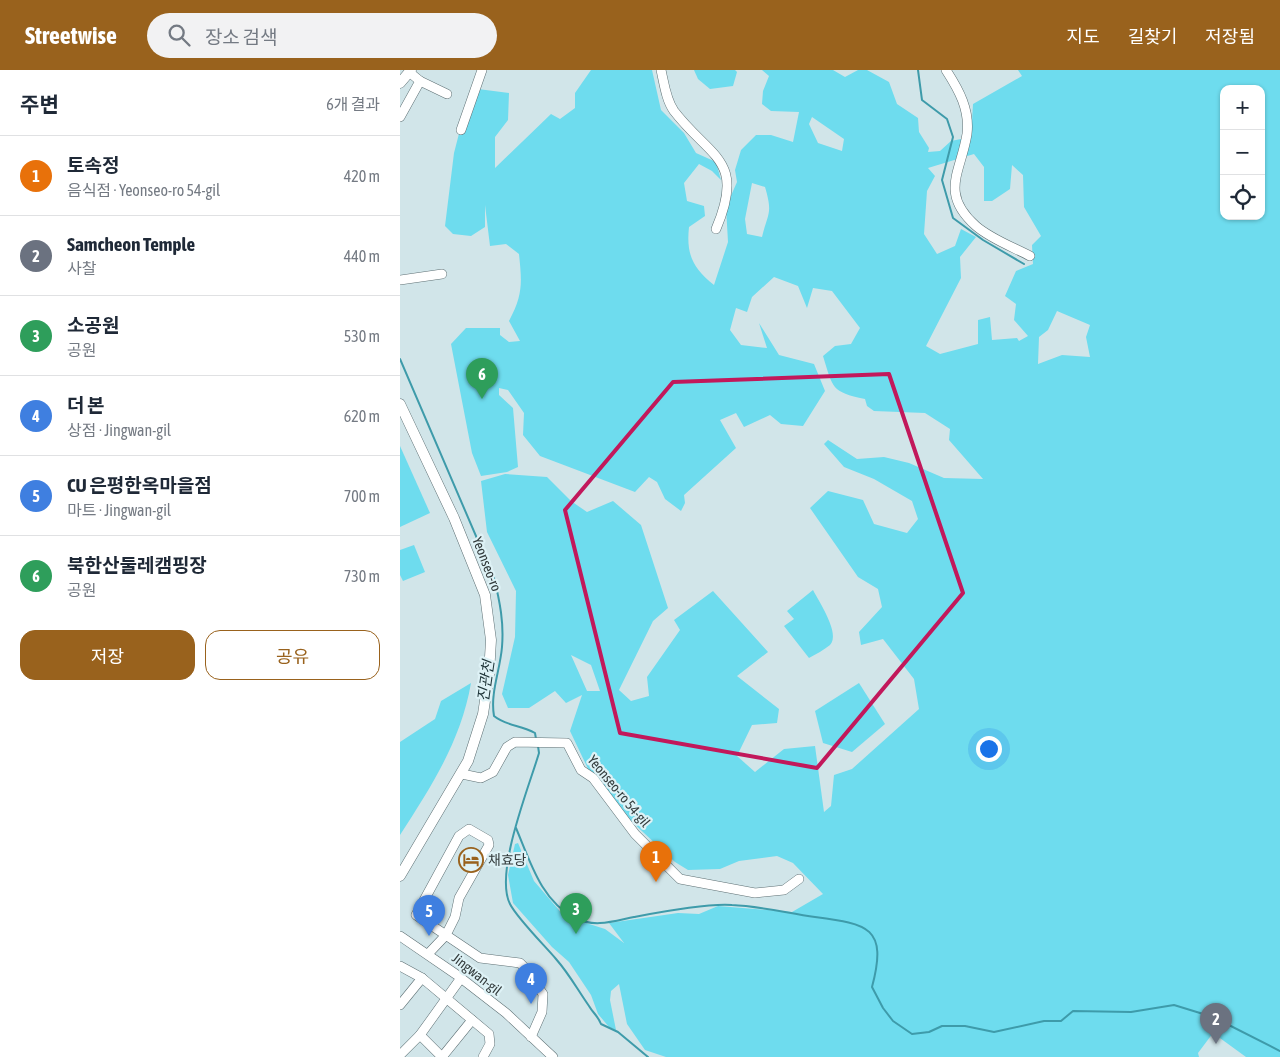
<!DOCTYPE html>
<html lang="ko">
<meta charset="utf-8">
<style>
:root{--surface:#fff;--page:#f2f2f3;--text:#1f2937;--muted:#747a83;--line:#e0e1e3;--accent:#99621d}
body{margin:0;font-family:"Asap Condensed","Noto Sans KR",sans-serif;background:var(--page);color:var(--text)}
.controls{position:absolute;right:15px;top:15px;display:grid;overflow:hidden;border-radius:10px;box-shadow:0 1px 4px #0004}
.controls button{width:45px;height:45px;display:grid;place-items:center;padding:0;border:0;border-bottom:1px solid var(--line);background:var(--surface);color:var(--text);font:25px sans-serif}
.you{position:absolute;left:588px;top:678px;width:18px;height:18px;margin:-12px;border:4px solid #fff;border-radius:50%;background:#1a73e8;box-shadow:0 0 0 8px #1a73e833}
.badge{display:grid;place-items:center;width:32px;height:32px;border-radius:50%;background:var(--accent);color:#fff;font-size:16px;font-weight:700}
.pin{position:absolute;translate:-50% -41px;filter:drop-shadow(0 1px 2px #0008)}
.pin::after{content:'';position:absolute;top:26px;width:18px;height:15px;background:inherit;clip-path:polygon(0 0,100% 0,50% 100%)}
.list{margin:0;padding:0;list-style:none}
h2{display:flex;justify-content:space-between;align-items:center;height:65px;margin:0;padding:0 20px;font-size:21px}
h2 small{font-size:16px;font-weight:400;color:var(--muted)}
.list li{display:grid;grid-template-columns:32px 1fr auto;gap:15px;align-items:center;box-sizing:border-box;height:80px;padding:0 20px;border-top:1px solid var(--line)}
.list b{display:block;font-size:19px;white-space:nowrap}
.list p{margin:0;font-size:16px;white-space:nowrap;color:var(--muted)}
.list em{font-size:16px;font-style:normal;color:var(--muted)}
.actions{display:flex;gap:10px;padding:15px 20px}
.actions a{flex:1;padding:11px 0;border:1px solid var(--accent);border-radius:15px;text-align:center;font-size:18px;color:var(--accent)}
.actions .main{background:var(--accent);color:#fff}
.icon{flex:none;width:28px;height:28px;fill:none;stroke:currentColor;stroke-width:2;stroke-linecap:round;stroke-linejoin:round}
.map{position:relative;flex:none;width:880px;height:987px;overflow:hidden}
header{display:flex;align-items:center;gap:30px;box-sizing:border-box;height:70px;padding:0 25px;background:var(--accent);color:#fff}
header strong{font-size:24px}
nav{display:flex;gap:28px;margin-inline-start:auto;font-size:18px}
.search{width:350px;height:45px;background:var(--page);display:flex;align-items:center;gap:12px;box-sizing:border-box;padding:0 18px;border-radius:28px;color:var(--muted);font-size:19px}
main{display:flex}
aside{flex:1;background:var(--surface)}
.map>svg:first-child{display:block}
.green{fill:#6edcee;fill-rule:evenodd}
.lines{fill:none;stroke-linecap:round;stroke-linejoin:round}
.stream{stroke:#3e9baa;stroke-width:2}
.minor-casing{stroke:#5e7074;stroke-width:10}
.major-casing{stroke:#5e7074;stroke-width:11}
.minor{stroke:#fff;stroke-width:9}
.major{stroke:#fff;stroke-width:10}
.marked{fill:none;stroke:#c2185b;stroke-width:4;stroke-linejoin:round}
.labels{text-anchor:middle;stroke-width:4.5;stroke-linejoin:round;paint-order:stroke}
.street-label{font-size:14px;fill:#343c3d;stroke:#def2f6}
.poi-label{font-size:14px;fill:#343c3d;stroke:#def2f6;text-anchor:start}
.water-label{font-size:15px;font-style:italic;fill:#20363a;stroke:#def2f6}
</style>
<header>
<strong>Streetwise</strong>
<div class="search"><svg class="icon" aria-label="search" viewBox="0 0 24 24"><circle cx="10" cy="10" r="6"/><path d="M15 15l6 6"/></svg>장소 검색</div>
<nav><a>지도</a><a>길찾기</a><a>저장됨</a></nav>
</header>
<main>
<aside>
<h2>주변<small>6개 결과</small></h2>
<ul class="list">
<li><span class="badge" style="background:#e8710a">1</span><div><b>토속정</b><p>음식점 · Yeonseo-ro 54-gil</p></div><em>420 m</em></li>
<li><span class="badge" style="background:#6b7280">2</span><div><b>Samcheon Temple</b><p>사찰</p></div><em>440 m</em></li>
<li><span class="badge" style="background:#2e9e5b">3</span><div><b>소공원</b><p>공원</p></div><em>530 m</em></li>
<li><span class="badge" style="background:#3f7fe0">4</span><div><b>더 본</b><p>상점 · Jingwan-gil</p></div><em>620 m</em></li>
<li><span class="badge" style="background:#3f7fe0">5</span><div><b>CU 은평한옥마을점</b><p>마트 · Jingwan-gil</p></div><em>700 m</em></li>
<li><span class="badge" style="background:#2e9e5b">6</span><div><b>북한산둘레캠핑장</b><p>공원</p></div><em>730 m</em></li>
</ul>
<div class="actions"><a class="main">저장</a><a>공유</a></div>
</aside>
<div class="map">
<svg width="880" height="987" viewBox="0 0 880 987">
<rect width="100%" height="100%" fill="#d1e5e9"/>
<!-- green -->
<g class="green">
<path d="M191,0h61l9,40 23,23 12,20 20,9 5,18 -9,-9 -13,-7 -15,19 3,18 17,5 1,10 -16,11c-3,28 4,41 25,58l14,-43 -2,-35 11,-25 -2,-12 6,-20 15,-15h15l22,7 6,-30 -28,-1 -9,-7 1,-13 6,-15 -7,-6h71l12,7 13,-7h9l22,12 8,22 21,14 1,14 10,16 -1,4 12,-1 11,-10 20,-4 2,-33 49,-28 -4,-6h262v987h-34l-33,-24 -15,20 1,4h-533l-21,-7 -18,-26 -8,-40 -8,7 -1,9 6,30 -7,-3 -11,-13 -7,-19 -22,-33 -17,-15 -39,-44 -5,-28 7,-31 3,-1 16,38 30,35 41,13 19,14 -15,-20 69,-10 21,1 19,-8 74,6 31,-18 -30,-31 -16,-7 -38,5 -19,8 -32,1 -13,-8 -47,-44 -38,-45 -20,-42 12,-36 -16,8 -11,-12 -26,17h-21l-6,-14 13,-57 1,-46 -29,-59 -6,-51 24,-7 42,3 24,24 16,11 26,-11 28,24 27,83 -15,13 -34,69 12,11 18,-5 -2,-19 33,-47 -6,-10 39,-29 55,61 -31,24 42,33 -2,14 -25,2 -15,31 18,16 29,-23 31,-3 9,66 7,-6 3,-31 18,-6 67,-60 -5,-30 -31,-40 -22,6 -2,-13 23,-25 -4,-18 -20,-12 -48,-69 18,-17 35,9 11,24 33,9 11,-14 -6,-18 -38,-22 -30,-12 -20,-23 4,-4 29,19 27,-2 25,6 35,15 39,1 -34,-39 1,-11 -25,-16 -51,-2 -7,-5 -2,-7c-34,-7 -32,-11 -42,-43l12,-10 16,-2 9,-16 -28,-37 -19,-3 -6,20 -9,-22 -24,-9 -22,20 -5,15 -11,-4 -6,22 11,15 26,3 -8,-25 20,32 35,9 11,27 -22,35 -22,-2 -11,-9 -26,12 -8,-14 -16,7 16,28 -52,47 1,8 -4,8 -16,-12 -8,-17 -8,-5 -14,15 -95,-36 -17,-21 1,-22 -16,-23 -9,-2v7l14,13 5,59 -11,5 -26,4 -9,-23 -21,-109 15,-16h34v7l9,7 11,-1 -11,-20c14,-26 13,-38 10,-67l-13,-10 -16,2 -5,-41v22l-14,9 -18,-2 -8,-8 9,-73 16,-62 8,-2 31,4 -1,27 -13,17v31l56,-54 9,5 15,-11v-15zM824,19h37v127h-37zM412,47l32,22 -2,12 -24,-8 -9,-19zM574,84l10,13v34h8l18,-12 2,-24 11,10 1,32 17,29 -9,9 1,19 -17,7 -11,25 11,8 -2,16 14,16 -9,5 -2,-3 -25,2 -2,-23 -12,3v24l-38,10 -14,-8 35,-68 -1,-21 16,-20 -15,-8 -6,17 -18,8 -13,-20 3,-43 8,-15 -7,-8zM352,113l13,4c8,27 3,25 -3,50l-15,-3 -2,-15zM657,241l33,14 -4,12 4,20 -28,-2 -24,9 1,-27 9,-7zM171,585l20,10 9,26h-13z"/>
<path d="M294,0h41l2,2 -4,14 -23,3 -12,-10z"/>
<path d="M0,376l30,67 -30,14z"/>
<path d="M14,475l11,27 -22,9 -3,-6v-25z"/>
<path d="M413,520c6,12 28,44 17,55 -6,5 -14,9 -21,13l-25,-32 10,-7 -7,-8z"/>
<path d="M71,613c-10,58 -40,104 -71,152v-93l35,-23 6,-18z"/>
<path d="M459,613l26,41 -33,28 -29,-9 -8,-32z"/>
</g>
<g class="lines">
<!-- stream -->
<g class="stream">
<path d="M518,0l4,30 25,19 6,18 -11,43 11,38 30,22 41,24"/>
<path d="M0,289l94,219c6,24 10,45 8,69 -2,24 -12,46 -8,69 12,10 27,9 41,17l1,6"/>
<path d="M138,676l1,7c-10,34 -45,120 -29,151 7,14 35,42 46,55 14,16 21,30 33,47 4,7 9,10 12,18l17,8 30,25"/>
<path d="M116,758c14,33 25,73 59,90 20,10 39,3 59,-1 26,-5 72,-14 98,-12 27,1 55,8 83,12 53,7 73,10 57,70l11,21 10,13 19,13 17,-2 13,-6h23l29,6 50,-11h17l12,-10 58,1 43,-7 39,12 67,34"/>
</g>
<defs>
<g id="minor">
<path d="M261,0c3,13 5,30 13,41 36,47 72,48 42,118"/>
<path d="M546,0c13,20 24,40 21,64 -6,38 -28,59 9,92 15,13 37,21 54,30"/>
<path d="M20,11l27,13"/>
<path d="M0,47l20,-36 -11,-9"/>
<path d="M61,60l21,-60"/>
<path d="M0,210l42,-6"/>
<path d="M62,704l19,4 12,-6 14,-25 8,-5 52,1 14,27 12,8 42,56 45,45 75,14 29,-3 15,-11"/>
<path d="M0,866l57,39 49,38 47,44"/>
<path d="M28,884l18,-19 9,-18 4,-19 30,-53 -1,-5 -19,-11 -10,7 -43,79 64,43 40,5 5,5 18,26 -1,18 -11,25"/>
<path d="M0,896l22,12 67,56 1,10 -7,13"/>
<path d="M0,935l22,-27"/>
<path d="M20,965l22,22"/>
<path d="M0,985l20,-20 41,-57"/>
<path d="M42,987l30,-37"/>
</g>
<g id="major">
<path d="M0,13l11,-13"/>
<path d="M0,334l54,114 31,77 6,45 -2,34 -6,40 -15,47 -68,115"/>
</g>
</defs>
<!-- minor casing -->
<use href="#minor" class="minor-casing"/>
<!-- major casing -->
<use href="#major" class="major-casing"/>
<!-- minor -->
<use href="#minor" class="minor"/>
<!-- major -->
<use href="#major" class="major"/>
</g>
<!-- marked area -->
<path class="marked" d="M489,304l74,219 -146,175 -197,-35 -55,-223 108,-128z"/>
<!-- icons -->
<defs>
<symbol id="hotel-ring" viewBox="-11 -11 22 22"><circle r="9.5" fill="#def2f6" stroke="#99621d" stroke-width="1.5"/><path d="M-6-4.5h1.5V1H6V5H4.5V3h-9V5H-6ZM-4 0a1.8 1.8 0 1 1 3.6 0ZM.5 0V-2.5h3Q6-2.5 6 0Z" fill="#99621d"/></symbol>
</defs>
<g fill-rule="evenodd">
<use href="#hotel-ring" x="57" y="776" width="28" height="28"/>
</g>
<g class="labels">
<!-- street labels -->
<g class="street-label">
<text transform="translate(87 494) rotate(69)" y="5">Yeonseo-ro</text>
<text transform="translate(219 721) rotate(50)" y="5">Yeonseo-ro 54-gil</text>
<text transform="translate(77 904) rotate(38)" y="5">Jingwan-gil</text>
</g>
<!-- poi labels -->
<g class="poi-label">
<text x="88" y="795">채효당</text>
</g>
<!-- water labels -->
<g class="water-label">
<text transform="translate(86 611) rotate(-82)" y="5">진관천</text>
</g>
</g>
</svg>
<div class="controls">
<button>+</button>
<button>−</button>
<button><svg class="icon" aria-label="locate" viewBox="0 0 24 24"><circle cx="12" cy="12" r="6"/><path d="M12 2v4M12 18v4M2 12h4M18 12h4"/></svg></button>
</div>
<div class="you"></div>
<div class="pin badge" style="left:256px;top:812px;background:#e8710a">1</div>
<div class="pin badge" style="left:816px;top:974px;background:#6b7280">2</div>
<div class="pin badge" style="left:176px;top:864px;background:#2e9e5b">3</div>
<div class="pin badge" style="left:131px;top:934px;background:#3f7fe0">4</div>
<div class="pin badge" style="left:29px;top:866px;background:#3f7fe0">5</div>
<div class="pin badge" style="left:82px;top:329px;background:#2e9e5b">6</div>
</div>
</main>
